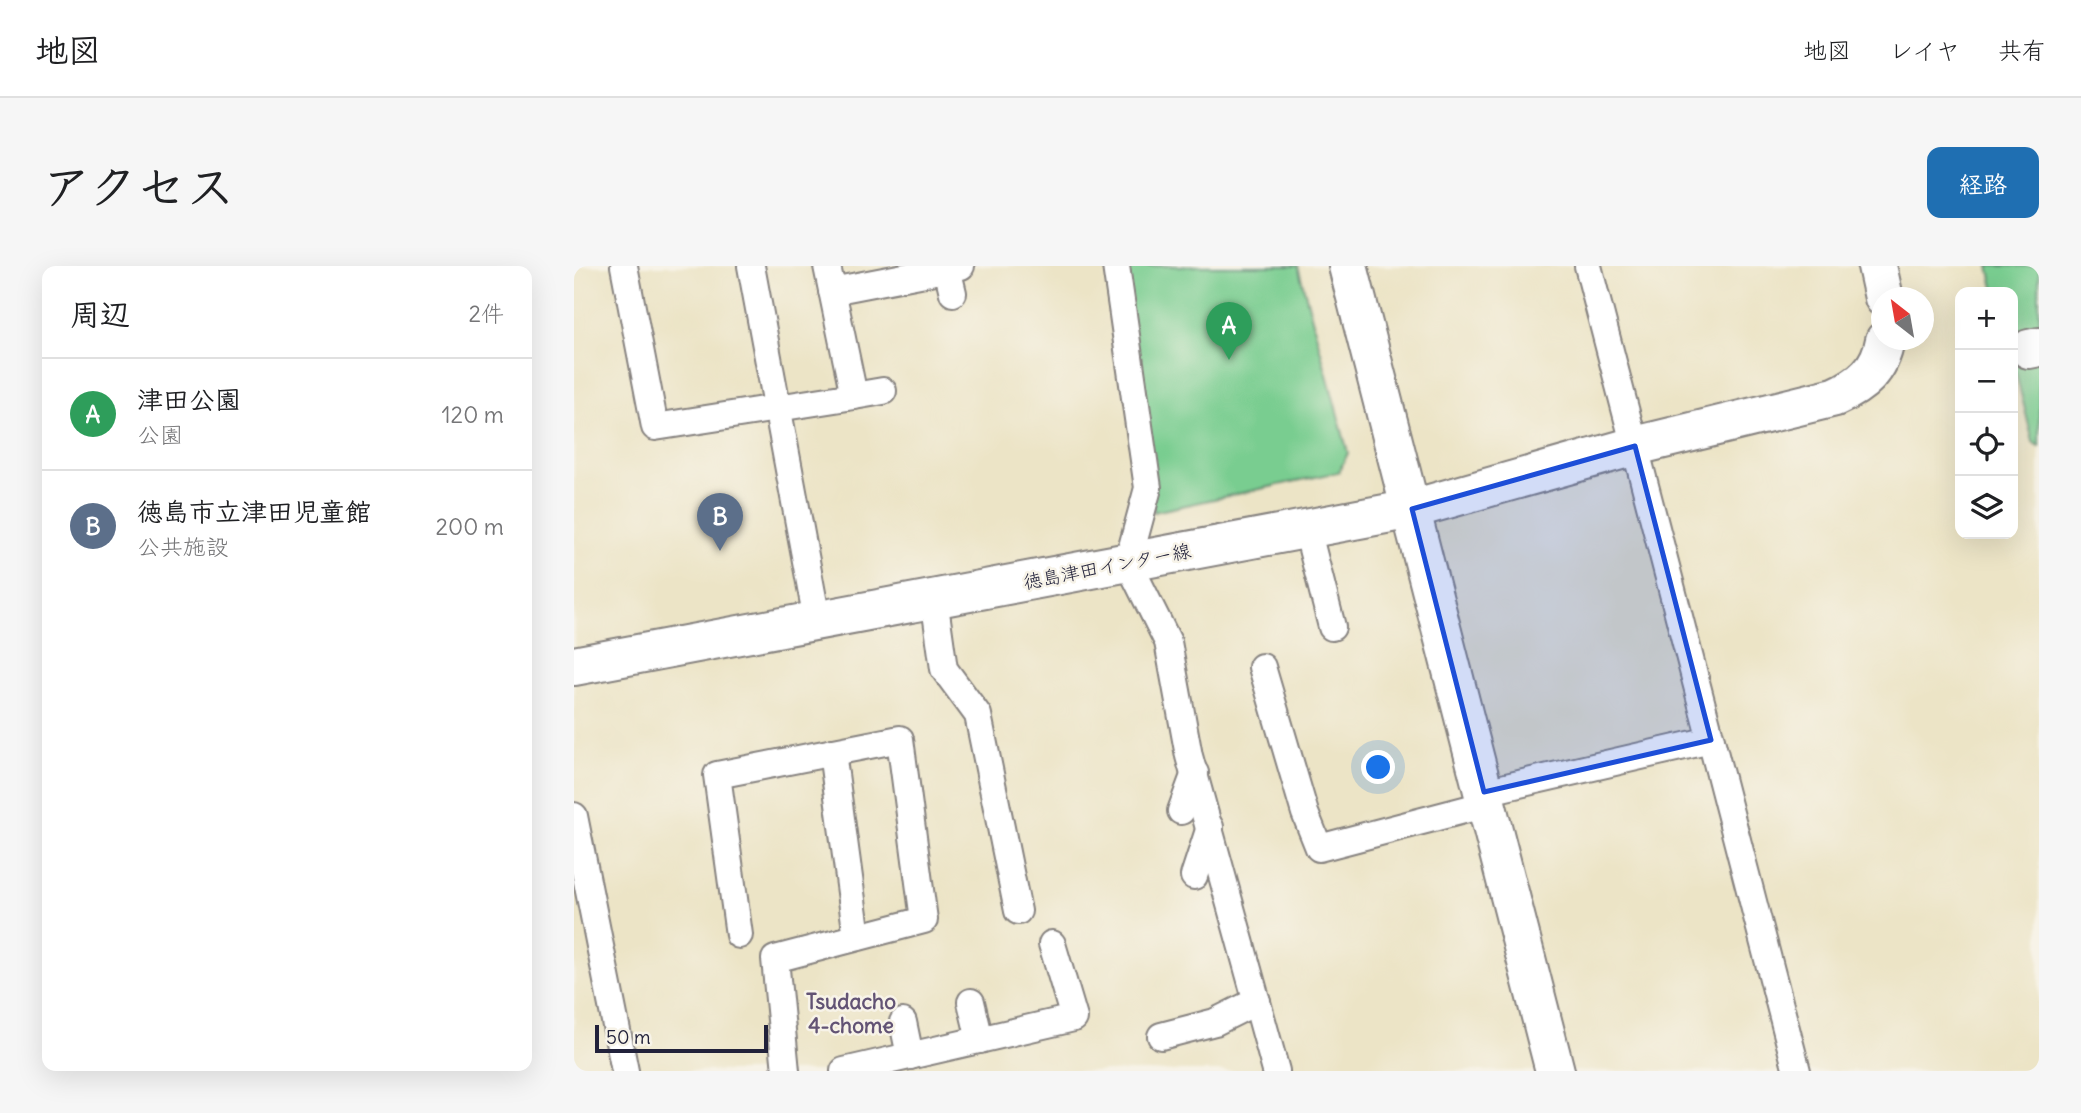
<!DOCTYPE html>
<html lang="ja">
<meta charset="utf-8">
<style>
:root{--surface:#fff;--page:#f6f6f6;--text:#202124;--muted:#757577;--line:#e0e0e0;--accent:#1f6fb2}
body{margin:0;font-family:Delius,"Klee One",sans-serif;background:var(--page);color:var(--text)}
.controls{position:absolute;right:21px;top:21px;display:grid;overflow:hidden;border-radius:14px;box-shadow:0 7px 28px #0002}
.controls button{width:63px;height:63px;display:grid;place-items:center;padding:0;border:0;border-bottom:2px solid var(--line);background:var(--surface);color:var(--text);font:35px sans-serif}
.compass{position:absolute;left:1297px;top:21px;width:63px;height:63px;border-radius:50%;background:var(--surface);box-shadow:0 7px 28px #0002;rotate:329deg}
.scale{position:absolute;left:21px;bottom:18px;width:173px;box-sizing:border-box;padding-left:7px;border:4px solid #22223b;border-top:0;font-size:19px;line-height:24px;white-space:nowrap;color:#22223b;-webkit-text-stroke:5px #f7f3e8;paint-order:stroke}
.you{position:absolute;left:805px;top:502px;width:24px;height:24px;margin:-18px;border:5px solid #fff;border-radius:50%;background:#1a73e8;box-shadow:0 0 0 10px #1a73e833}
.badge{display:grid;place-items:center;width:46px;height:46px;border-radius:50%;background:var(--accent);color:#fff;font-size:23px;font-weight:700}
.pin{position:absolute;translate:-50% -58px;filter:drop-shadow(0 2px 4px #0008)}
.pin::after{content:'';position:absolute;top:37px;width:24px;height:21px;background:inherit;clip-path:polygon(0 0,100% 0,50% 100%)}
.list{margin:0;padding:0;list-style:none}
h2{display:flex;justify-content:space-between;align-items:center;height:91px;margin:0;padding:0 28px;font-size:30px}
h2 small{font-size:23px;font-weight:400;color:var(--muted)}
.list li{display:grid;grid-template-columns:46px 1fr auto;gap:21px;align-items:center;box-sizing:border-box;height:112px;padding:0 28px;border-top:2px solid var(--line)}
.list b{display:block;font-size:26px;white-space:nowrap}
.list p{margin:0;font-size:23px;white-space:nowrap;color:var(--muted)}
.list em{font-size:23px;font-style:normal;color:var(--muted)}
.icon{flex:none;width:38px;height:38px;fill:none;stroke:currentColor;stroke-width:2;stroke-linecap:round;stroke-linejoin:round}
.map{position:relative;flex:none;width:1465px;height:805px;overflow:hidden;border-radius:14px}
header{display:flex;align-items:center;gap:42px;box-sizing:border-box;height:98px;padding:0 35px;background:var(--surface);border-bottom:2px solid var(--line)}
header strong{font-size:33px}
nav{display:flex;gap:38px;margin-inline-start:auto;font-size:24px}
.intro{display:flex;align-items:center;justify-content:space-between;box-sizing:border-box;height:168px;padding:0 42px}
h1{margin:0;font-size:49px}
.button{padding:18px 32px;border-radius:14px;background:var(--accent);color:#fff;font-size:24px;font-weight:700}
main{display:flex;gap:42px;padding:0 42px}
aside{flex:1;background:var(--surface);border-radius:14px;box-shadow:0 7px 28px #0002}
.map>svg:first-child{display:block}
.green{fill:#79cd90;stroke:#4e7866;stroke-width:2}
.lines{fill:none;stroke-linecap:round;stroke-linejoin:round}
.street-casing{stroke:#878380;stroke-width:30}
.secondary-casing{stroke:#878380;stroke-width:42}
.highway-casing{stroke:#878380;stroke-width:42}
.street{stroke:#fff;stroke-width:26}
.secondary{stroke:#fff;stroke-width:38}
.highway{stroke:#fff;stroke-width:38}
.marked{fill:#1d4ed8;fill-opacity:0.2;stroke:#1d4ed8;stroke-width:5;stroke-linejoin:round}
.labels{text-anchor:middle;stroke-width:5;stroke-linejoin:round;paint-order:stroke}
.street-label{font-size:19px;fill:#22223b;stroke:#f7f3e8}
.neighbourhood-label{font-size:21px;font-weight:bold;fill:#625374;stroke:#f7f3e8}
</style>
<header>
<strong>地図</strong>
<nav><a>地図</a><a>レイヤ</a><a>共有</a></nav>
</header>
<div class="intro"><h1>アクセス</h1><a class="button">経路</a></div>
<main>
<aside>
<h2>周辺<small>2件</small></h2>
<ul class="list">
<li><span class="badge" style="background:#2e9e5b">A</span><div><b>津田公園</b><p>公園</p></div><em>120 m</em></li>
<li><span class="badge" style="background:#5c6f8a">B</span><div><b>徳島市立津田児童館</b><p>公共施設</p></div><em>200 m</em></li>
</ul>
</aside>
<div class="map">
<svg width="1465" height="805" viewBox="0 0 1465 805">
<rect width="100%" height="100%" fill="#f7f3e8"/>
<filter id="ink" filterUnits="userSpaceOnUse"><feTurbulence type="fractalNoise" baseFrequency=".0143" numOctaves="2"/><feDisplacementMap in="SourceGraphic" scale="14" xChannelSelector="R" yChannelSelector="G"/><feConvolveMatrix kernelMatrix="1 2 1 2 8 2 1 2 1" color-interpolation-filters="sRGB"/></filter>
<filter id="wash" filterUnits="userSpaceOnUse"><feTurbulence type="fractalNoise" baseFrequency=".00686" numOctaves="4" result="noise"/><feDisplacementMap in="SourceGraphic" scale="28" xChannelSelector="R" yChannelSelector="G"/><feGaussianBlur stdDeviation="1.57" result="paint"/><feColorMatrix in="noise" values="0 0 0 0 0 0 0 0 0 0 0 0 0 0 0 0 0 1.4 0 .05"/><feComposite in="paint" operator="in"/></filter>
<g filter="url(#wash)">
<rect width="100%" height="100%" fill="#ece4c6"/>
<!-- green -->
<g class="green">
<path d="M548,0h176l50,187 -9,19 -185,40z"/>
<path d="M1415,0h50v181l-6,-5 -20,-80v-70h-18z"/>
</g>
</g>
<g filter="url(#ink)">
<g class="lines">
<defs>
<g id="street">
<path d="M50,0l31,161 199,-31 -27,-130"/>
<path d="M177,0l66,354"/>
<path d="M542,0l32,222 -20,74 40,80 21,114 87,315"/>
<path d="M1014,0l209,805"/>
<path d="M373,2l6,25"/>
<path d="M258,25l129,-25"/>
<path d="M280,130l29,-5"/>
<path d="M733,263l25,98"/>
<path d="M360,332l10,71 34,46 40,196"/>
<path d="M688,401l43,146 14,35 168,-44"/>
<path d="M258,486l25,185"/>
<path d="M910,526l227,-52"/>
<path d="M607,545l14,-38"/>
<path d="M0,550l51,255"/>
<path d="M620,610l16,-49"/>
<path d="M165,669l-22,-160 183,-36 24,181 -149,39 11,112"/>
<path d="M397,736l9,38"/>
<path d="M329,756l7,34"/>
<path d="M587,770l54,-14 42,-21"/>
<path d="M270,805l230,-53 -22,-74"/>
</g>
<g id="secondary">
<path d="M774,0l207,805"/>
<path d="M1455,83l10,-2"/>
<path d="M0,400l838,-157 223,-63"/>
</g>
<g id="highway">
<path d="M1303,0l7,32"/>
<path d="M1061,180l200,-49c27,-12 45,-27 50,-57"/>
</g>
</defs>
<!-- street casing -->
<use href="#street" class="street-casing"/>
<!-- secondary casing -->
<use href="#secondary" class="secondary-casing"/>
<!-- highway casing -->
<use href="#highway" class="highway-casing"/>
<!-- street -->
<use href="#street" class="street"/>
<!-- secondary -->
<use href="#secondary" class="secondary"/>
<!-- highway -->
<use href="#highway" class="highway"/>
</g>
</g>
<!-- marked area -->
<path class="marked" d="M1061,180l76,294 -227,52 -72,-283z"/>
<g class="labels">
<!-- street labels -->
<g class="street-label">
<text transform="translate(533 300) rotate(-11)" y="7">徳島津田インター線</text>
</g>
<!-- neighbourhood labels -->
<g class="neighbourhood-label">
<text x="277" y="743">Tsudacho<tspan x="277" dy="24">4-chome</tspan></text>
</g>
</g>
</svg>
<div class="controls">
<button>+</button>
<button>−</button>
<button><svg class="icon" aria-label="locate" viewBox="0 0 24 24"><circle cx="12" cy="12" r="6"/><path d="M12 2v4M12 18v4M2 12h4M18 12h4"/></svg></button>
<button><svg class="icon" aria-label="layers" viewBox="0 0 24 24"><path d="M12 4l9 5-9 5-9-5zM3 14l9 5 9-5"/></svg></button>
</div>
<svg class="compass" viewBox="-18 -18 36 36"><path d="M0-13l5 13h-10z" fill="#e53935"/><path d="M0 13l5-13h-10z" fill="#757577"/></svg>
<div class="scale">50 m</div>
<div class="you"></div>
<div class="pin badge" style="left:655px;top:94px;background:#2e9e5b">A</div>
<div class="pin badge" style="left:146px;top:285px;background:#5c6f8a">B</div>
</div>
</main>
